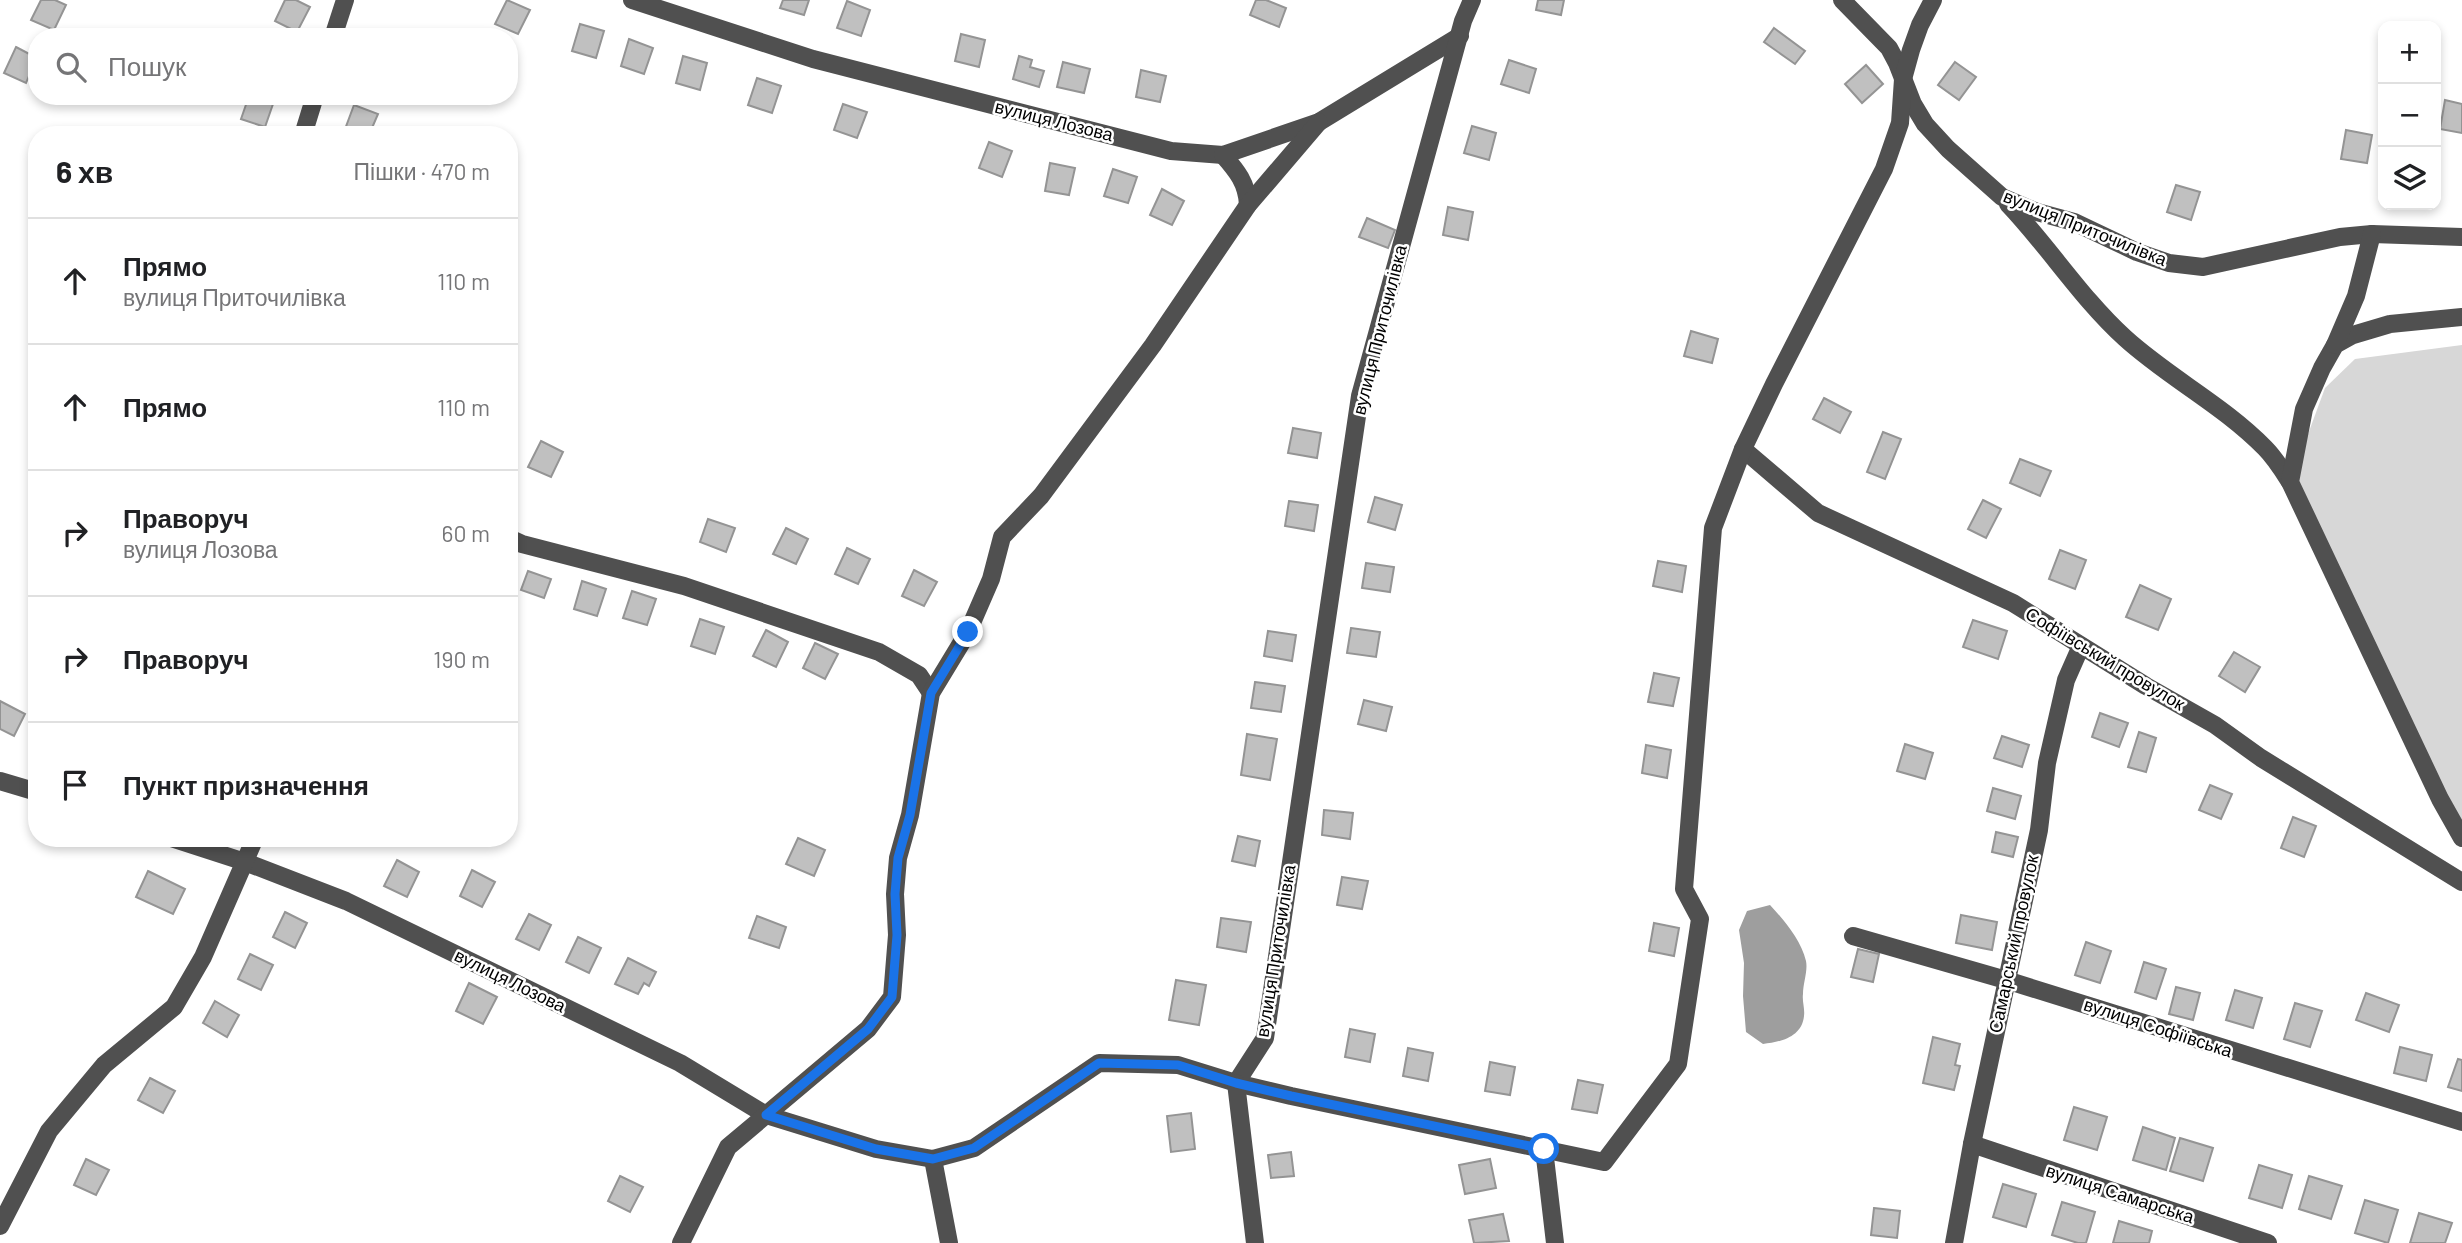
<!DOCTYPE html>
<html lang="uk">
<meta charset="utf-8">
<style>
:root{--surface:#fff;--page:#f2f2f2;--text:#202124;--muted:#757577;--line:#e0e0e0}
body{margin:0;font-family:Barlow,sans-serif;background:var(--page);color:var(--text)}
.controls{position:absolute;right:21px;top:21px;display:grid;overflow:hidden;border-radius:14px;box-shadow:0 4px 10px #0003}
.controls button{width:63px;height:63px;display:grid;place-items:center;padding:0;border:0;border-bottom:2px solid var(--line);background:var(--surface);color:var(--text);font:35px sans-serif}
.stop{position:absolute;width:21px;height:21px;margin:-16px;border:5px solid #1a73e8;border-radius:50%;background:#fff}
.stop.end{background:#1a73e8;border-color:#fff;box-shadow:0 2px 7px #0008}
.list{margin:0;padding:0;list-style:none}
h2{display:flex;justify-content:space-between;align-items:center;height:91px;margin:0;padding:0 28px;font-size:30px}
h2 small{font-size:23px;font-weight:400;color:var(--muted)}
.list li{display:grid;grid-template-columns:46px 1fr auto;gap:21px;align-items:center;box-sizing:border-box;height:126px;padding:0 28px;border-top:2px solid var(--line)}
.list b{display:block;font-size:26px;white-space:nowrap}
.list p{margin:0;font-size:23px;white-space:nowrap;color:var(--muted)}
.list em{font-size:23px;font-style:normal;color:var(--muted)}
.icon{flex:none;width:38px;height:38px;fill:none;stroke:currentColor;stroke-width:2;stroke-linecap:round;stroke-linejoin:round}
.map{position:relative;flex:none;width:2462px;height:1243px;overflow:hidden}
.search{position:absolute;background:var(--surface);box-shadow:0 4px 10px #0003;left:28px;top:28px;width:490px;height:77px;display:flex;align-items:center;gap:18px;box-sizing:border-box;padding:0 24px;border-radius:28px;color:var(--muted);font-size:26px}
.panel{position:absolute;background:var(--surface);box-shadow:0 4px 10px #0003;left:28px;top:126px;width:490px;height:721px;border-radius:28px}
.map>svg:first-child{display:block}
.green{fill:#d7d7d7}
.water{fill:#9e9e9e}
.building{fill:#c0c0c0;stroke:#949494;stroke-width:2}
.lines{fill:none;stroke-linecap:round;stroke-linejoin:round}
.minor{stroke:#505050;stroke-width:18}
.route{stroke:#1a73e8;stroke-width:9}
.labels{text-anchor:middle;stroke-width:5;stroke-linejoin:round;paint-order:stroke}
.street-label{font-size:18px;fill:#000;stroke:#fff}
</style>
<div class="map">
<svg width="2462" height="1243" viewBox="0 0 2462 1243">
<rect width="100%" height="100%" fill="#fff"/>
<!-- green -->
<path class="green" d="M2462,345v494l-162,-340 -3,-35 28,-76 30,-29z"/>
<!-- water -->
<path class="water" d="M1770,905c14,15 31,35 36,56 2,10 -3,22 -3,33 -1,7 2,15 1,22 -2,21 -23,26 -41,28l-17,-12 -3,-36 1,-33 -5,-33 8,-19z"/>
<!-- building -->
<g class="building">
<path d="M41,0h14l11,5 -12,25 -23,-10z"/>
<path d="M285,0h11l14,7 -13,25 -22,-11z"/>
<path d="M507,0l23,10 -12,24 -23,-10z"/>
<path d="M783,0h26l-5,15 -24,-7z"/>
<path d="M1256,0h10l20,8 -7,19 -29,-12z"/>
<path d="M1538,0h26l-3,15 -25,-5z"/>
<path d="M847,1l23,9 -9,26 -24,-8z"/>
<path d="M580,24l24,7 -8,27 -24,-7z"/>
<path d="M1774,28l31,23 -10,13 -31,-22z"/>
<path d="M961,34l24,6 -6,27 -24,-6z"/>
<path d="M629,39l24,9 -9,26 -23,-8z"/>
<path d="M16,47l21,11 -11,25 -22,-10z"/>
<path d="M683,56l24,7 -7,27 -24,-7z"/>
<path d="M1019,56l13,4 -2,7 14,4 -5,16 -26,-8z"/>
<path d="M1509,60l27,9 -7,24 -28,-9z"/>
<path d="M1063,62l27,7 -6,24 -27,-6z"/>
<path d="M1955,62l21,15 -17,23 -21,-15z"/>
<path d="M1866,65l17,19 -21,19 -17,-19z"/>
<path d="M1141,70l25,6 -6,26 -24,-5z"/>
<path d="M757,78l24,8 -9,27 -24,-8z"/>
<path d="M249,96h12l13,5 -9,26 -24,-8z"/>
<path d="M2445,100l17,4v29l-22,-4z"/>
<path d="M843,104l24,8 -10,26 -23,-8z"/>
<path d="M354,105l24,9 -9,21h-16l-9,-3z"/>
<path d="M1472,126l24,7 -7,27 -25,-7z"/>
<path d="M2346,130l26,5 -5,28 -26,-4z"/>
<path d="M989,142l23,9 -10,26 -23,-9z"/>
<path d="M1050,163l25,5 -6,27 -24,-4z"/>
<path d="M1113,169l24,8 -9,26 -24,-7z"/>
<path d="M2176,185l24,7 -9,28 -24,-8z"/>
<path d="M1162,189l22,12 -12,24 -22,-10z"/>
<path d="M1448,207l25,5 -5,28 -25,-5z"/>
<path d="M1367,218l28,12 -7,18 -29,-11z"/>
<path d="M1691,331l27,8 -6,24 -28,-7z"/>
<path d="M1824,398l27,14 -11,21 -27,-14z"/>
<path d="M1293,428l28,5 -4,25 -29,-5z"/>
<path d="M1883,432l18,7 -16,40 -18,-7z"/>
<path d="M541,441l22,11 -12,25 -23,-10z"/>
<path d="M2020,459l31,12 -11,25 -30,-13z"/>
<path d="M1375,497l27,8 -7,25 -27,-8z"/>
<path d="M1983,500l18,9 -15,29 -18,-9z"/>
<path d="M1289,501l29,4 -4,26 -29,-5z"/>
<path d="M708,519l27,9 -9,24 -26,-10z"/>
<path d="M786,528l22,11 -12,25 -23,-10z"/>
<path d="M847,548l23,11 -12,25 -23,-10z"/>
<path d="M2060,550l26,10 -11,29 -26,-10z"/>
<path d="M1658,561l28,5 -4,26 -29,-6z"/>
<path d="M1366,563l28,4 -4,25 -28,-4z"/>
<path d="M914,570l23,12 -13,24 -22,-10z"/>
<path d="M528,571l23,8 -7,19 -23,-8z"/>
<path d="M582,581l24,8 -9,27 -23,-7z"/>
<path d="M2140,585l31,14 -13,31 -32,-13z"/>
<path d="M632,591l24,8 -9,26 -24,-7z"/>
<path d="M700,619l24,8 -9,27 -24,-8z"/>
<path d="M1973,620l34,11 -9,28 -35,-12z"/>
<path d="M1351,628l29,4 -4,25 -29,-4z"/>
<path d="M766,630l22,12 -12,25 -23,-11z"/>
<path d="M1268,631l28,4 -4,26 -28,-5z"/>
<path d="M815,643l23,11 -13,25 -22,-11z"/>
<path d="M2234,652l26,15 -15,25 -26,-16z"/>
<path d="M1654,673l25,5 -6,28 -25,-4z"/>
<path d="M1255,682l30,4 -4,26 -30,-4z"/>
<path d="M1364,700l28,7 -6,24 -28,-7z"/>
<path d="M0,701l25,13 -11,22 -14,-7z"/>
<path d="M2100,713l28,10 -9,24 -27,-10z"/>
<path d="M2139,732l17,6 -10,34 -18,-5z"/>
<path d="M1247,734l30,5 -7,41 -29,-5z"/>
<path d="M2002,736l27,9 -7,22 -28,-9z"/>
<path d="M1905,744l28,9 -8,26 -28,-8z"/>
<path d="M1646,745l25,5 -4,28 -25,-5z"/>
<path d="M2210,785l22,9 -11,25 -22,-9z"/>
<path d="M1993,788l28,8 -6,23 -28,-8z"/>
<path d="M1324,810l29,3 -3,26 -28,-4z"/>
<path d="M2293,817l23,9 -12,31 -23,-9z"/>
<path d="M1996,832l22,5 -5,20 -21,-5z"/>
<path d="M1238,836l22,5 -5,25 -23,-5z"/>
<path d="M798,838l27,12 -11,26 -28,-12z"/>
<path d="M397,860l22,12 -12,25 -23,-11z"/>
<path d="M472,870l23,12 -13,25 -22,-11z"/>
<path d="M148,871l37,18 -12,25 -37,-17z"/>
<path d="M1342,877l26,4 -6,28 -25,-4z"/>
<path d="M285,912l22,11 -12,25 -22,-11z"/>
<path d="M529,914l22,11 -12,25 -23,-11z"/>
<path d="M1961,915l36,7 -5,28 -36,-7z"/>
<path d="M757,916l29,11 -7,21 -30,-10z"/>
<path d="M1221,918l30,4 -5,30 -29,-5z"/>
<path d="M1654,923l25,5 -5,28 -25,-5z"/>
<path d="M578,937l23,11 -12,25 -23,-11z"/>
<path d="M2086,942l25,9 -11,32 -25,-8z"/>
<path d="M1858,949l21,5 -6,28 -22,-5z"/>
<path d="M250,954l23,11 -12,25 -23,-11z"/>
<path d="M628,958l28,14 -7,14 -5,-3 -6,11 -23,-10z"/>
<path d="M2144,962l22,7 -10,30 -21,-7z"/>
<path d="M1176,980l30,5 -7,40 -30,-5z"/>
<path d="M469,983l28,14 -14,27 -27,-13z"/>
<path d="M2176,987l24,6 -7,27 -24,-6z"/>
<path d="M2235,990l27,8 -9,30 -27,-8z"/>
<path d="M2366,993l33,12 -10,27 -33,-12z"/>
<path d="M215,1001l24,14 -12,22 -24,-14z"/>
<path d="M2295,1003l27,8 -12,36 -26,-8z"/>
<path d="M1350,1029l25,5 -5,28 -25,-5z"/>
<path d="M1933,1037l27,7 -5,21 5,1 -6,24 -31,-7z"/>
<path d="M2400,1047l32,8 -6,26 -32,-8z"/>
<path d="M1408,1048l25,5 -5,28 -25,-5z"/>
<path d="M2458,1059l4,1v31l-14,-4z"/>
<path d="M1490,1062l25,5 -5,28 -25,-4z"/>
<path d="M150,1078l25,13 -12,22 -25,-13z"/>
<path d="M1578,1080l25,5 -6,28 -25,-4z"/>
<path d="M2074,1107l33,10 -10,33 -33,-10z"/>
<path d="M1191,1113l4,36 -24,3 -4,-36z"/>
<path d="M2143,1127l32,11 -9,32 -33,-10z"/>
<path d="M2180,1138l33,10 -10,33 -33,-10z"/>
<path d="M1291,1152l3,24 -23,2 -3,-23z"/>
<path d="M86,1159l23,11 -13,25 -22,-10z"/>
<path d="M1490,1159l6,29 -31,6 -6,-29z"/>
<path d="M2259,1165l33,10 -10,33 -33,-10z"/>
<path d="M620,1176l23,11 -13,25 -22,-11z"/>
<path d="M2309,1176l33,10 -11,33 -32,-10z"/>
<path d="M2003,1184l33,10 -10,33 -33,-10z"/>
<path d="M2365,1200l33,10 -10,33 -33,-10z"/>
<path d="M2062,1202l33,10 -9,31h-8l-26,-8z"/>
<path d="M1874,1208l26,3 -3,27 -26,-3z"/>
<path d="M2419,1213l33,10 -7,20h-35z"/>
<path d="M1503,1214l6,27 -35,2 -5,-23z"/>
<path d="M2119,1221l33,10 -3,12h-36z"/>
</g>
<g class="lines">
<!-- minor -->
<g class="minor">
<path d="M632,0l181,59 358,92 52,4 96,-33 141,-86"/>
<path d="M1842,0l47,48 8,15 16,41 12,20 23,25 54,48 35,15 37,10 63,30 32,11 34,4 137,-30 32,-3 90,3"/>
<path d="M333,37l12,-37"/>
<path d="M303,135l12,-39"/>
<path d="M1223,155c14,16 24,28 25,50"/>
<path d="M2008,204c41,43 73,94 117,134 44,40 98,67 140,110 10,10 18,23 25,34"/>
<path d="M2462,317l-72,7 -37,11 -18,10 -13,23 -18,41 -14,73 150,317 22,39"/>
<path d="M2335,345l21,-49 16,-62"/>
<path d="M1743,449l75,64 195,90 133,83 69,39 46,33 201,124"/>
<path d="M509,538l13,6 162,42 195,66 40,23 12,18"/>
<path d="M0,781l37,11"/>
<path d="M171,838l74,24 101,39 334,162 86,52 110,34 57,10 41,-11 125,-85 79,2 58,18 55,13 313,66 74,-98 22,-145 -16,-30 29,-361 30,-79 31,-65 110,-215 16,-46 3,-44 8,-29 9,-25 13,-25"/>
<path d="M1853,936l153,44 456,142"/>
<path d="M1236,1083l29,-45 95,-642 103,-375 9,-21"/>
<path d="M1236,1083l19,160"/>
<path d="M1972,1144l296,99"/>
<path d="M1544,1149l11,94"/>
<path d="M933,1159l16,84"/>
<path d="M0,1226l49,-95 55,-66 70,-58 29,-50 52,-119"/>
<path d="M681,1243l47,-96 140,-118 24,-32 5,-62 -2,-41 3,-36 12,-43 21,-122 37,-61 23,-53 11,-42 39,-41 112,-151 95,-140 71,-83"/>
<path d="M1954,1243l18,-99 67,-314 8,-67 19,-83 15,-34"/>
</g>
</g>
<g class="lines">
<!-- route -->
<path class="route" d="M968,632l-37,61 -21,122 -12,43 -3,36 2,41 -5,62 -24,32 -102,86 110,34 57,10 41,-11 125,-85 79,2 58,18 55,13 253,53"/>
</g>
<g class="labels">
<!-- street labels -->
<g class="street-label">
<text transform="translate(1054 121) rotate(14)" y="6">вулиця Лозова</text>
<text transform="translate(2085 228) rotate(22)" y="6">вулиця Приточилівка</text>
<text transform="translate(1380 330) rotate(-76)" y="6">вулиця Приточилівка</text>
<text transform="translate(2105 659) rotate(31)" y="6">Софіївський провулок</text>
<text transform="translate(2014 944) rotate(-78)" y="6">Самарський провулок</text>
<text transform="translate(1276 951) rotate(-81)" y="6">вулиця Приточилівка</text>
<text transform="translate(510 981) rotate(26)" y="6">вулиця Лозова</text>
<text transform="translate(2158 1028) rotate(18)" y="6">вулиця Софіївська</text>
<text transform="translate(2120 1194) rotate(18)" y="6">вулиця Самарська</text>
</g>
</g>
</svg>
<div class="controls">
<button>+</button>
<button>−</button>
<button><svg class="icon" aria-label="layers" viewBox="0 0 24 24"><path d="M12 4l9 5-9 5-9-5zM3 14l9 5 9-5"/></svg></button>
</div>
<div class="stop" style="left:1544px;top:1149px"></div>
<div class="stop end" style="left:968px;top:632px"></div>
<div class="search"><svg class="icon" aria-label="search" viewBox="0 0 24 24"><circle cx="10" cy="10" r="6"/><path d="M15 15l6 6"/></svg>Пошук</div>
<section class="panel">
<h2>6 хв<small>Пішки · 470 m</small></h2>
<ul class="list">
<li><svg class="icon" aria-label="ahead" viewBox="0 0 24 24"><path d="M12 20V5M6 11l6-6 6 6"/></svg><div><b>Прямо</b><p>вулиця Приточилівка</p></div><em>110 m</em></li>
<li><svg class="icon" aria-label="ahead" viewBox="0 0 24 24"><path d="M12 20V5M6 11l6-6 6 6"/></svg><div><b>Прямо</b></div><em>110 m</em></li>
<li><svg class="icon" aria-label="right" viewBox="0 0 24 24"><path d="M7 20v-9h11M14 6l5 5-5 5"/></svg><div><b>Праворуч</b><p>вулиця Лозова</p></div><em>60 m</em></li>
<li><svg class="icon" aria-label="right" viewBox="0 0 24 24"><path d="M7 20v-9h11M14 6l5 5-5 5"/></svg><div><b>Праворуч</b></div><em>190 m</em></li>
<li><svg class="icon" aria-label="arrive" viewBox="0 0 24 24"><path d="M6 21V4h12l-3 4 3 4H6"/></svg><div><b>Пункт призначення</b></div></li>
</ul>
</section>
</div>
